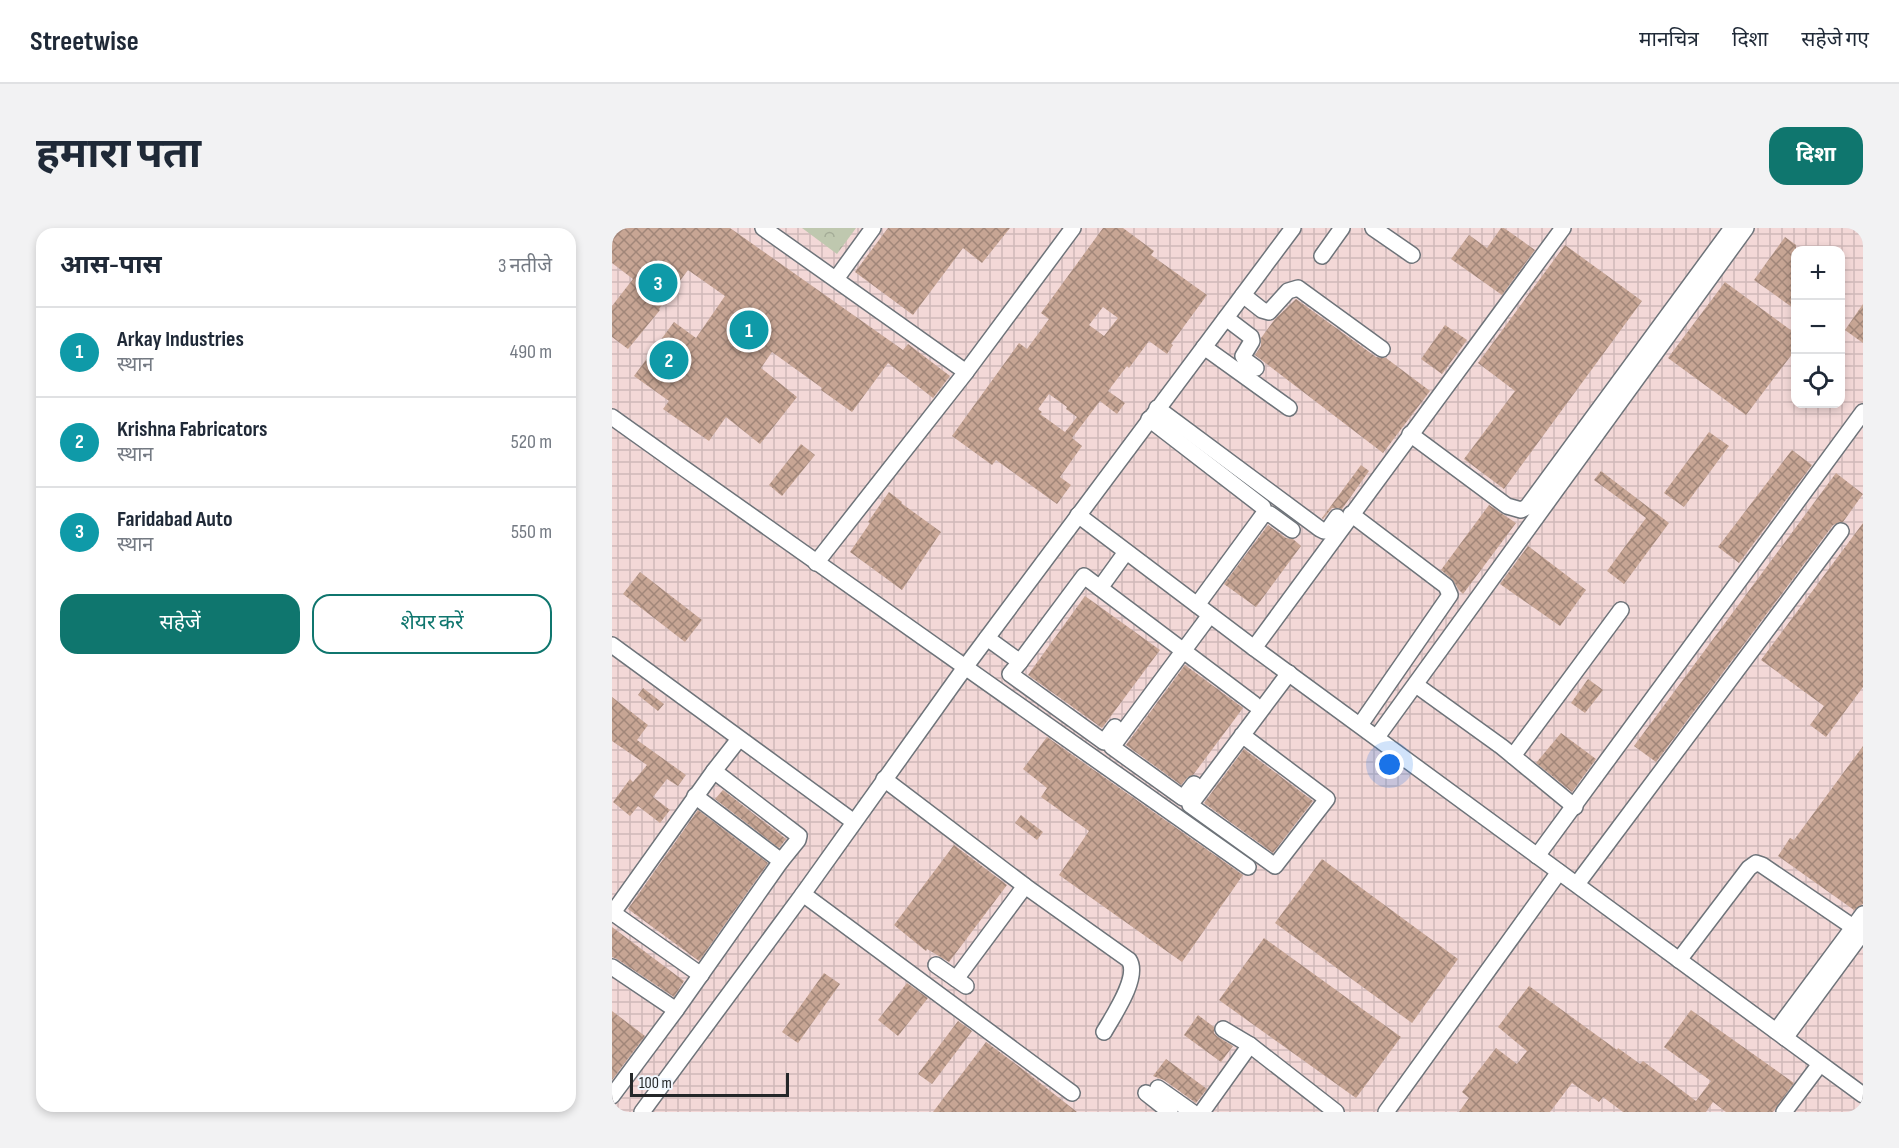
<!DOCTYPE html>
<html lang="hi">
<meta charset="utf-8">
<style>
:root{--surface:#fff;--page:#f2f2f3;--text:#1f2937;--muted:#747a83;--line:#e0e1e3;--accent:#0f766e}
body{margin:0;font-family:"Sofia Sans Condensed","Noto Sans Devanagari",sans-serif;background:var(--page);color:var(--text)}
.controls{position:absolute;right:18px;top:18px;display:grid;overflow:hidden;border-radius:12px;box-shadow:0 3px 9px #0003}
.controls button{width:54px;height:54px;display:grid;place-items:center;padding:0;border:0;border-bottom:2px solid var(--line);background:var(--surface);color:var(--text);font:30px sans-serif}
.scale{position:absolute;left:18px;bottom:15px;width:159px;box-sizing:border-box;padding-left:6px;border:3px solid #242729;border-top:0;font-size:16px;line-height:21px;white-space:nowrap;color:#242729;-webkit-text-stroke:4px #f1f8ff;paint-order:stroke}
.you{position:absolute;left:778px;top:537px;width:21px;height:21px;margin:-15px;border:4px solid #fff;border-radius:50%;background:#1a73e8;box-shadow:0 0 0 9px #1a73e833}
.badge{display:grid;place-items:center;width:39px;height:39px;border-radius:50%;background:var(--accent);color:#fff;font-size:20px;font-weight:700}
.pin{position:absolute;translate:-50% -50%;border:3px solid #fff;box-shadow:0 2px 6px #0006}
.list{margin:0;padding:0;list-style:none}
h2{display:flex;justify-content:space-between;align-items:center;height:78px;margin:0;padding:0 24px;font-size:26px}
h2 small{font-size:20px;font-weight:400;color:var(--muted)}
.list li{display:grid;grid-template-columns:39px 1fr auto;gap:18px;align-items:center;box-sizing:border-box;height:90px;padding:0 24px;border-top:2px solid var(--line)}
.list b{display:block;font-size:22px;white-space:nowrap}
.list p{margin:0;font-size:20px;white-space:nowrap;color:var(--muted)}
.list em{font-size:20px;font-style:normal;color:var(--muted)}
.actions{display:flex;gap:12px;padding:18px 24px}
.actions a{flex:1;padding:14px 0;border:2px solid var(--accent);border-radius:18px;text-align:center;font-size:21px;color:var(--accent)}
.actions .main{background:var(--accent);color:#fff}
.icon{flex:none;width:33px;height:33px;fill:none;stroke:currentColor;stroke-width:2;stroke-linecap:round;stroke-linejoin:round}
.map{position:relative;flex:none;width:1251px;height:884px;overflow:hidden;border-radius:18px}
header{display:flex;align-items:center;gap:36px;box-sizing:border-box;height:84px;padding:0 30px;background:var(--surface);border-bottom:2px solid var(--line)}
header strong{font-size:28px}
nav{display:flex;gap:33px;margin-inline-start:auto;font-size:21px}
.intro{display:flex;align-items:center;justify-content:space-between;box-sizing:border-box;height:144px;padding:0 36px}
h1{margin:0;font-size:42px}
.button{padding:15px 27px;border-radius:18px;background:var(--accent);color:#fff;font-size:21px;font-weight:700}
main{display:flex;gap:36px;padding:0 36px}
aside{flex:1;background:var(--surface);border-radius:18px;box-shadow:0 3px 9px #0003}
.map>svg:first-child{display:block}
.industrial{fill:url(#industrial-grid);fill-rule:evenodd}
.park{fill:url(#park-crowns)}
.building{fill:url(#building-cross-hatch);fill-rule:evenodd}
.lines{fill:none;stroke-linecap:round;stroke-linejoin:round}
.minor-casing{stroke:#6e747a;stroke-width:18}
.minor{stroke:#fff;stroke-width:15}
</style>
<header>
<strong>Streetwise</strong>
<nav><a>मानचित्र</a><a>दिशा</a><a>सहेजे गए</a></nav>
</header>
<div class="intro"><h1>हमारा पता</h1><a class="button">दिशा</a></div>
<main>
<aside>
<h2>आस-पास<small>3 नतीजे</small></h2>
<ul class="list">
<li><span class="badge" style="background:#0f9aa8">1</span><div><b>Arkay Industries</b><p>स्थान</p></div><em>490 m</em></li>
<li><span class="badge" style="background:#0f9aa8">2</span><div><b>Krishna Fabricators</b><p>स्थान</p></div><em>520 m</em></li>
<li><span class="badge" style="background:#0f9aa8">3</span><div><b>Faridabad Auto</b><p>स्थान</p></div><em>550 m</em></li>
</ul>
<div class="actions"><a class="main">सहेजें</a><a>शेयर करें</a></div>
</aside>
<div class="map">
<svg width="1251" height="884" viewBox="0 0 1251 884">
<defs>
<pattern id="industrial-grid" width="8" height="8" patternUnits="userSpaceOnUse" patternTransform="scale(1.5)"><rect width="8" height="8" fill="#f3d8d7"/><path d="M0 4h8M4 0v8" fill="none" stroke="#d0b9b9"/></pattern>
<pattern id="park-crowns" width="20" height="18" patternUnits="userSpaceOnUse" patternTransform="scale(1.5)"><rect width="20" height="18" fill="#bfc8af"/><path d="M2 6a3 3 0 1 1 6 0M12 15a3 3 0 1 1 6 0" fill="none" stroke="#a4ac97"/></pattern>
<pattern id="building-cross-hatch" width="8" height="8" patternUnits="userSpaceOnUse" patternTransform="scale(1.5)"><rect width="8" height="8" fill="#c7a594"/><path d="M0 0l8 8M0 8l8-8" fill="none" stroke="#a18679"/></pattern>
</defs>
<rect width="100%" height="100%" fill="#e4ebf1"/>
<!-- industrial -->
<path class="industrial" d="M0,0h1251v884h-1251zM1184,22h44v154h-44z"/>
<!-- park -->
<path class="park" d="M190,0h54l-19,26z"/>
<!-- building -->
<g class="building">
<path d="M0,0h118l173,122 5,-6 42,32 -17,22 -45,-35 -36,49 -31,-22 1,-2 -50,-36 -11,16 36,29 -37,47 -34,-27 -17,24 -46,-32 6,-8 -35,-25 40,-54 22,16 29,-42 -37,-26 -29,39 1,1 -32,39 -16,-12v-31l21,-27 -21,-16z"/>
<path d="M276,0h122l-28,35 -19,-15 -50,67 -58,-43z"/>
<path d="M491,0h20l31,23 -3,4 56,40 -36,49 2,1 -6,9 -18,-13 -20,27 -2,-2 -19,25 17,12 -8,11 -17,-13 -28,37 10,8 -22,31 11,8 -14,19 -61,-44 -4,5 -40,-29 67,-93 8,6 22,-30 -8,-6zM491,79l15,11 -14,18 -15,-11zM437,166l18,13 -1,2 11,8 -12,15 -25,-18 2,-2 -4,-3z"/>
<path d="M889,0h3l31,22 -33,45 -51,-36 18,-24 18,13z"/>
<path d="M1173,9l11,8v65l-42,-30z"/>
<path d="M953,17l77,56 -138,188 -40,-30 51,-68 -37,-28z"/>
<path d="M1113,54l71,52v15l-50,66 -78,-57z"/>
<path d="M684,71l80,58 10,1 44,33 -47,62 -128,-98 6,-9v-8l14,-19z"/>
<path d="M1251,76v39l-18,-13z"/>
<path d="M833,97l22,15 -25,34 -21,-15z"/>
<path d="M1097,204l20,14 -45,61 -20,-14z"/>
<path d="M189,216l14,11 -33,41 -13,-11z"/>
<path d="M1180,222l20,15 -73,98 -21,-16z"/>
<path d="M749,237l8,6 -27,38 -10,-1 -9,11 -1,-1z"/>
<path d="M989,243l68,52 -45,61 -17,-13 39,-53 -52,-38z"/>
<path d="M1224,245l27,21 -20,28 -10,3 -177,237 -22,-16z"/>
<path d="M277,264l13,10 -1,1 40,29 -39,58 -52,-38 20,-29 -2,-1z"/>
<path d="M877,277l27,18 -53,71 -4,-4 -7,-11 -11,-9z"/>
<path d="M1251,295v164l-37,50 -16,-12 14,-19 -63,-46z"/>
<path d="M656,297l18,13 7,1 8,7 -45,61 -32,-23z"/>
<path d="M916,318l58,44 -26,36 -60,-42z"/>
<path d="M28,344l62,48 -17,22 -62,-48z"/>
<path d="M473,368l75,54 -58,78 -74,-53z"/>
<path d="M573,437l58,43 -50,67 -6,3 -6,7 -55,-40z"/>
<path d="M976,451l15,11 -18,23 -14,-10z"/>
<path d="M31,460l21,16 -6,7 -20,-16z"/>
<path d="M0,469l36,28 -11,15 49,35 -8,11 -11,-7 -14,18 17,13 -10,13 -22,-17 -8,10 -17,-14 17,-23 3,3 14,-17 -35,-24z"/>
<path d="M949,505l35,26 -24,33 -36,-29z"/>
<path d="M435,509l196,138 -61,87 -123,-87 30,-44 -48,-34 6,-9 -24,-19z"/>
<path d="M1251,518v158l-9,6 -76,-54 12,-18 4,2z"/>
<path d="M632,521l69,52 -40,52 -69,-50z"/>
<path d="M111,562l63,49 -7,9 -64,-49z"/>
<path d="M86,582l70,53 -69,98 -71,-52z"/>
<path d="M409,587l22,17 -6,8 -22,-17z"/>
<path d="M342,617l53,40 -58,77 -22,-13 -1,2 -32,-26z"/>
<path d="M710,631l136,100 -46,64 -137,-100z"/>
<path d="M0,699l72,54 -10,16 -57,-38 -5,-2z"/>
<path d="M652,710l137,99 -45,61 -137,-98z"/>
<path d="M212,745l16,11 -42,59 -16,-11z"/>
<path d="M295,755l21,15 -30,38 -20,-16z"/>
<path d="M917,758l88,64 1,-2 22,16 3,-3 53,40 15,-20 -47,-34 27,-37 103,73 -21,29h-47l-13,-10 -7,10h-83l-20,-15 -4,5 -27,-19 -22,29h-91l10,-14 -7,-6 34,-44 21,16 10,-13 -29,-24z"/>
<path d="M0,783l33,25 -33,44z"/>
<path d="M586,787l16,12v6l4,4 15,9 -12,16 -37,-27z"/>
<path d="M346,793l14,10 -40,53 -14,-10z"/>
<path d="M374,814l35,26 56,44h-144z"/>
<path d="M554,831l41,30 -11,14 -32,-23 -11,-4z"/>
</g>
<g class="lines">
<defs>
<g id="minor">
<path d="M151,0l203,144"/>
<path d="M761,0l39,27"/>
<path d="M710,28l20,-28"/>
<path d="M224,51l37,-51"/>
<path d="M631,67l19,15 7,2 19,-21 10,-3 84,61"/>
<path d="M614,90l25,19 1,4 -9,15 2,4 11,8"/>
<path d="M592,119l85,61"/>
<path d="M545,180l163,121 4,2 4,-1 9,-13"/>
<path d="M0,189c211,151 424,299 636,450"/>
<path d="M537,191l114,88"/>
<path d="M798,206l97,72 14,4 6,-3 205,-279"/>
<path d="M739,286l95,72 4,9 -90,130"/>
<path d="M466,287l176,133 609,447"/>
<path d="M204,335l150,-191 107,-144"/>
<path d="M488,360l26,-36"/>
<path d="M585,377l66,-90 7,-1 22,16"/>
<path d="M375,410l33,24 64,-86 170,128"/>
<path d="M0,417l242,177"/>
<path d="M642,420l309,-420"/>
<path d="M408,434l-10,12 94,68 11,-15"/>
<path d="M804,457l86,62 73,60"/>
<path d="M630,507l85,64 -52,67 -85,-61 99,-132"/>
<path d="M765,509l369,-509"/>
<path d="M901,528l108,-146"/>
<path d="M102,543l85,65 -1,4 -17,21"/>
<path d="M272,551l141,107 104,74c11,17 -16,56 -25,72"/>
<path d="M582,556l-11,14 -71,-51 98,-132"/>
<path d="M925,628l326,-444"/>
<path d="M965,656l264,-353"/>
<path d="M191,666l269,199"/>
<path d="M1,685l88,62"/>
<path d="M0,686l102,-143 25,-32"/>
<path d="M1067,732l70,-92 7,-5 6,2 91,62"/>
<path d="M324,737l30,21"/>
<path d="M0,739l64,43 105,-149 -86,-65"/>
<path d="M344,751l69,-93"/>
<path d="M611,801l27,16 86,67"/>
<path d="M1164,803l87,-117"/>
<path d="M1173,810l78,-106"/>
<path d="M546,860l34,24"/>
<path d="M534,865l24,19"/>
<path d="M0,868l64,-86"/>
<path d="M30,884l161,-218 163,-228 327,-438"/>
<path d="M590,884l48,-67"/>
<path d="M774,884l173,-240"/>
<path d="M1172,884l36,-48"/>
</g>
</defs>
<!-- minor casing -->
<use href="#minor" class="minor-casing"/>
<!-- minor -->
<use href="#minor" class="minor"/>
</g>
</svg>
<div class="controls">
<button>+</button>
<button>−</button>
<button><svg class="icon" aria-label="locate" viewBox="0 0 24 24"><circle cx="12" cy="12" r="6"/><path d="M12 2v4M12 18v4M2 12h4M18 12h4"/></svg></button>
</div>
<div class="scale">100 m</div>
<div class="you"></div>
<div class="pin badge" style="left:137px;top:102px;background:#0f9aa8">1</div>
<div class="pin badge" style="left:57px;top:132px;background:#0f9aa8">2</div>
<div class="pin badge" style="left:46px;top:55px;background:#0f9aa8">3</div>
</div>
</main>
